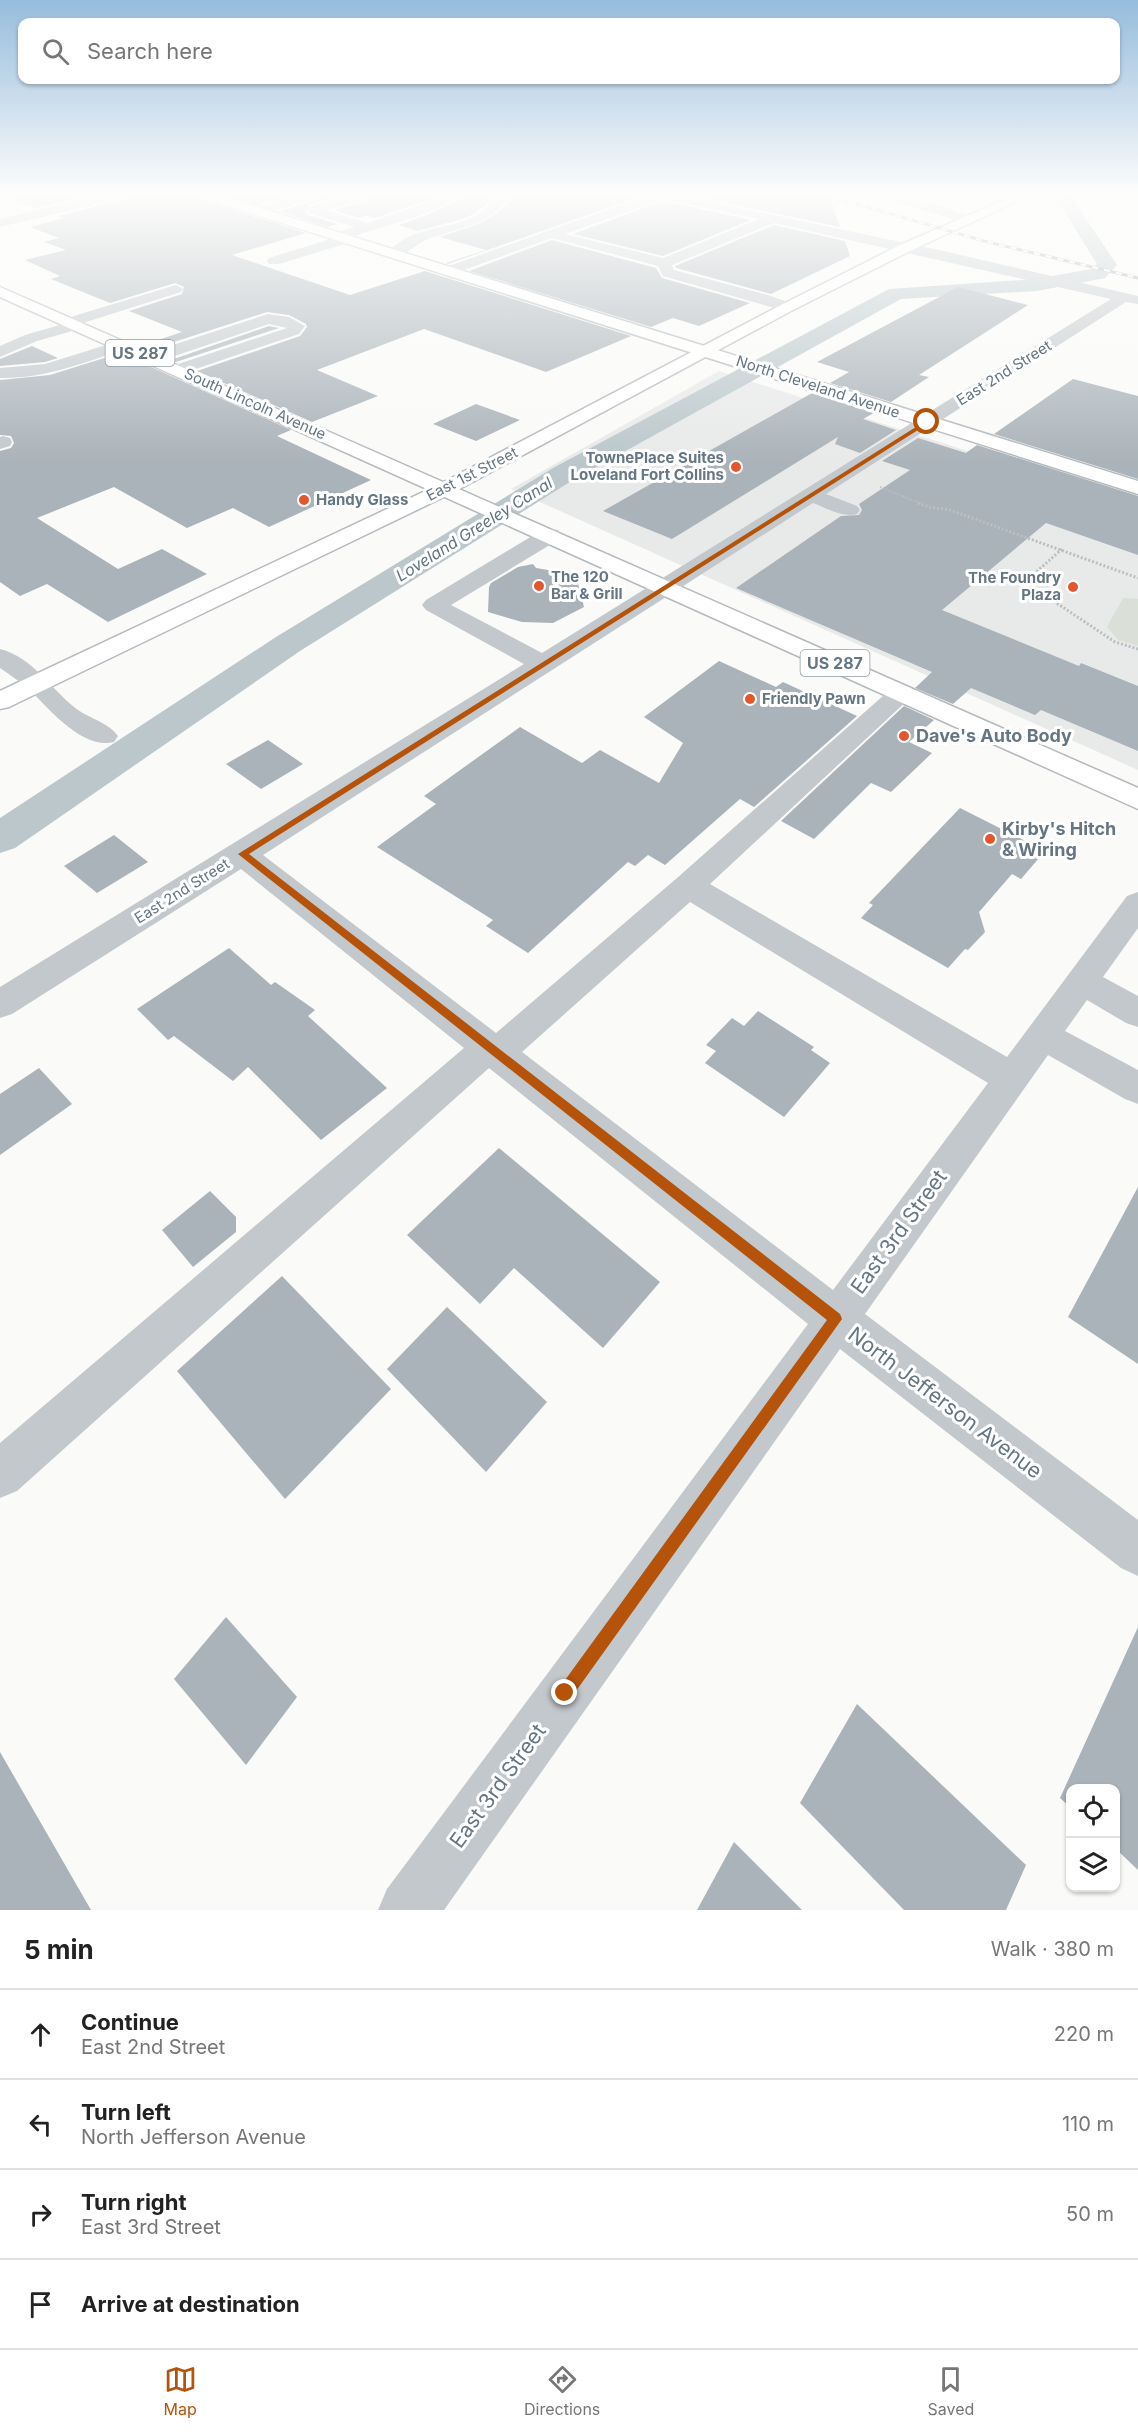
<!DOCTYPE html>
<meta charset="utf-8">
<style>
:root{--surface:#fff;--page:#f2f2f2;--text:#222;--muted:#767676;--line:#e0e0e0;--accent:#b45309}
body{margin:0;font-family:Inter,sans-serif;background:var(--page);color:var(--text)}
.controls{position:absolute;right:18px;bottom:18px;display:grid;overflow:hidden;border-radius:12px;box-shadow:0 2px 4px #0004}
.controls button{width:54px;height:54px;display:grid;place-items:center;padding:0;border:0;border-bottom:2px solid var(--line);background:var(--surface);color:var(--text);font:30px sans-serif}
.stop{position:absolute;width:18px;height:18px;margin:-14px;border:4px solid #b45309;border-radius:50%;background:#fff}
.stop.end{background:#b45309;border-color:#fff;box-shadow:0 2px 6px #0008}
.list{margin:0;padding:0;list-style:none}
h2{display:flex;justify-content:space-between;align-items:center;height:78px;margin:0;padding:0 24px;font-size:26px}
h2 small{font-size:20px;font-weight:400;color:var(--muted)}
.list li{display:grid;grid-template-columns:39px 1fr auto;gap:18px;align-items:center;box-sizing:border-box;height:90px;padding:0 24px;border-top:2px solid var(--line)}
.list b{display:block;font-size:22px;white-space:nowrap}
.list p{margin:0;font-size:20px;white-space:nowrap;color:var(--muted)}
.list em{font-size:20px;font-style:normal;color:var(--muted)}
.icon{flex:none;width:33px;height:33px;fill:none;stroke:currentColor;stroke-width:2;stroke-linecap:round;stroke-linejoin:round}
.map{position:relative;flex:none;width:1138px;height:1910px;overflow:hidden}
.search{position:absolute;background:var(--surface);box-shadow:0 2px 4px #0004;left:18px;right:18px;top:18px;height:66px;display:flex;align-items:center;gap:15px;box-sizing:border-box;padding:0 21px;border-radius:12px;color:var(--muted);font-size:22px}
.sheet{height:438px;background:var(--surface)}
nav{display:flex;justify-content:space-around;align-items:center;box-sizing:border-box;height:84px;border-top:2px solid var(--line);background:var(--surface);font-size:16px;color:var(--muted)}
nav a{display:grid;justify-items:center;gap:3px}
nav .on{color:var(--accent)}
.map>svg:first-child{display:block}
.built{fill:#e8e9e9}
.green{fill:#dadfd7}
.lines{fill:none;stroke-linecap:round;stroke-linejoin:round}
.canal{fill:#bbc7cb;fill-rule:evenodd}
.building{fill:#aab3b9}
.major-casing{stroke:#b5babe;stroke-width:3}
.highway-casing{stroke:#b4b9bd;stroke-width:3}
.path-far1{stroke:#bbbfc2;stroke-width:2;stroke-dasharray:1.5 1.5;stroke-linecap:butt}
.path{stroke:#bbbfc2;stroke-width:3;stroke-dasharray:2 2;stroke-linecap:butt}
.minor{fill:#c3c8cc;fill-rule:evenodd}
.major{fill:#fff;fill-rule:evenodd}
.highway{fill:#fff;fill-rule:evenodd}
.rail-casing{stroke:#a2aab0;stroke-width:3}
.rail{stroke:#fff;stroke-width:2;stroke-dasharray:6;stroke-linecap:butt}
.route{fill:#b45309}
.poi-dot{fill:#e4572e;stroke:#fff;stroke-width:2}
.labels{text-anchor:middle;stroke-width:6;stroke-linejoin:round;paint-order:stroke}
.far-street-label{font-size:15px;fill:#657683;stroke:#fff}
.far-poi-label{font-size:15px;font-weight:bold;fill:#657683;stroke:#fff;text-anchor:start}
.shield{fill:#fff;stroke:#939fa8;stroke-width:1.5}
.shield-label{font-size:16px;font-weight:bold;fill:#657683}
.far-water-label{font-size:16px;font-style:italic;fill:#60757c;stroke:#fff}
.poi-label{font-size:18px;font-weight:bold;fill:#657683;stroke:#fff;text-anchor:start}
.near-street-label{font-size:21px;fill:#657683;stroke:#fff}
</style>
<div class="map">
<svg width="1138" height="1910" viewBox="0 0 1138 1910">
<rect width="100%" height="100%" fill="#fafaf8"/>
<!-- built -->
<path class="built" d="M719,371l419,135v264l-627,-281z"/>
<!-- green -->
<path class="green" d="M1123,598l15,1v47l-20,-6 -11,-13z"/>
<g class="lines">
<!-- canal -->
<path class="canal" d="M1054,195h16l47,70 -12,13 -68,13 -136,8 -328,181 -273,171 -285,197 -15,5v-35l276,-181 277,-169 336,-179 148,-10 54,-10 6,-5z"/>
</g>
<!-- building -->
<g class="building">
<path d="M16,195h78l-58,13 -21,-7z"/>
<path d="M126,195h73l3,5 104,33 -74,22 118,40 75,-24 206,65 -85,36 -122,-43 -107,41 61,26 -66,26 -115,-51 103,-35 7,-9 -1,-3 -17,-9 -22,-3 -118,38 -9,-4 42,-14 -53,-21 53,-17 2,-7 -9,-4 -65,20 -59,-24 9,-3 -35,-16 41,-10 -22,-8 15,-4 -29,-11 35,-9 -7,-2 65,-16z"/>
<path d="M226,195h67l-36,10z"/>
<path d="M322,195h22l-36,10 -3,6 3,4 29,9 -9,3 -49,-16 40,-11z"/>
<path d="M373,195h70l-68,23 -9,-2 -7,2 -25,-8 36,-10z"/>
<path d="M469,195h27l-20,18 -14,6 -44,12 -20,-6 24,-8z"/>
<path d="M514,195h130l-196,69 -2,-1 40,-13 -46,-13 43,-15 20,-14z"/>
<path d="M689,195h140l11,32z"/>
<path d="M663,201l88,19 -88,36 -90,-22z"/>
<path d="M774,225l71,16 5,15 -79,38 -95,-26 -1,-2z"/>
<path d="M552,240l104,28 6,10 88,25 -51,23 -26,-8 -22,9 -182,-56z"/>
<path d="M958,287l70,18 -109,70 10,2 -38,25 -61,-19 19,-11 -32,-10z"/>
<path d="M269,326l10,2 -103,34 -5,-2z"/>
<path d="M32,346l26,12 -13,4 -45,4v-7z"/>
<path d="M120,353l171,77 -14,6 94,44 -102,47 -36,-19 -46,20 -73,-41 -77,31 81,51 44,-20 45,25 -99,48 -61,-38 -27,12 -20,-14v-131l11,-3 3,-5 -3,-7 -11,-1v-55l50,-5z"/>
<path d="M1073,379l65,17v83l-144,-45z"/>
<path d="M812,393l62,20 -11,6 33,11 -36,23 -25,-9 3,-7 -166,102 -69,-28z"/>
<path d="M476,404l44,16 -44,21 -43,-17z"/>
<path d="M918,438l48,15 11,-8 161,51v59l-92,-32 -104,87 137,56 2,-3 57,23v65l-97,-41 -6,5 -64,-27 -18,16 -38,-16 17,-16 -196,-84 105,-72 18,-1 3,-5 -3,-6 51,-34 -28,-9z"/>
<path d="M533,564l3,4 30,5 12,10 6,24 -31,16 -31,-1 -34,-10 1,-25 2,-4 27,-16z"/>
<path d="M719,661l57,26 7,-5 74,34 -103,91 -14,-8 -75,66 -17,-10 -13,11 -7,-4 -100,91 -42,-27 7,-6 -116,-73 59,-43 -12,-8 96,-69 62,36 18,-13 59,33 24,-40 -39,-26z"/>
<path d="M904,706l30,14 -25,22 23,11 -41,39 -20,-9 -57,56 -33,-18z"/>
<path d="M268,740l35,24 -42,25 -35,-25z"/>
<path d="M960,808l85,43 -24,28 -9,-5 -33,38 6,20 -17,18 -3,-1 -17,19 -87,-50 12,-13 -4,-2z"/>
<path d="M114,835l34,27 -51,31 -33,-27z"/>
<path d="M229,948l42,37 4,-3 40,28 -7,6 79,72 -66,52 -73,-73 -15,14 -59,-45 -6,4 -31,-31z"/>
<path d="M758,1011l56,36 -3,3 19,13 -46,54 -79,-54 11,-12 -10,-6 26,-27 12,8z"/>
<path d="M39,1068l33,36 -72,51v-61z"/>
<path d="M499,1148l161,134 -57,66 -89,-80 -34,36 -73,-69z"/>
<path d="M1138,1187v177l-70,-47z"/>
<path d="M210,1191l26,26v15l-43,35 -31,-37z"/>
<path d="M282,1276l109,113 -106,110 -108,-128z"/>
<path d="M447,1307l100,95 -61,70 -99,-103z"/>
<path d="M226,1617l71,80 -51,68 -72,-86z"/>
<path d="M1138,1627v243l-22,-21v-61h-45v20l-11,-10z"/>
<path d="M857,1704l169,161 -20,45h-102l-104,-107z"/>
<path d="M0,1752l91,158h-91z"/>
<path d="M734,1842l68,68h-105z"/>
</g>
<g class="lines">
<defs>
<path id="major" d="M1015,195h16l-121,56 -117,59 -341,183 -443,214 -9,2v-18l438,-206 345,-181 117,-59z"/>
<g id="highway">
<path d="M201,195h18l919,286v13l-935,-296z"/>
<path d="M0,287l1138,501v21l-1138,-512z"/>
</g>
</defs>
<!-- major casing -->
<use href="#major" class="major-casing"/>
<!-- highway casing -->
<use href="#highway" class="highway-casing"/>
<!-- path-far1 -->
<path class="path-far1" d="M880,487l42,17"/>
<!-- path -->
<g class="path">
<path d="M918,503l11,4 21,3 188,68"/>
<path d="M1062,549l-37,33 90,60 23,7"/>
</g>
<!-- minor -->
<g class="minor">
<path d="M103,195h21l-2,3 -122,29v-8z"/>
<path d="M301,195h19l-2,3 -61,17 -6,-4 2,-3z"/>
<path d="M352,195h19l-2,3 -43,12 42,13 81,-28h18l-46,20 -70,22 2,2 -2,3 -72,22h-10l-2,-3 2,-3 65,-20v-5l21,-6 -46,-14 -2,-3 2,-3z"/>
<path d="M499,195h13c-28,34 -50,30 -86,45 -9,4 -25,17 -32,18l-7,-4c20,-27 59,-24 87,-37 9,-5 17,-15 25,-22z"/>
<path d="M650,195h29l264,56 195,45v8l-12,-2 -300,192 31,12 3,4 -3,4c-14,4 -31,-6 -44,-11l-550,352 233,178 181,-155 215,-190 9,-3 9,3 4,5 -4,5 -200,186 297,173 120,-161 11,-4v36l-35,49 35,19v31l-12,-4 -39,-23 -22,31 73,39v34l-13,-5 -77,-44 -183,259 273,206v56l-17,-8 -281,-219 -396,561h-66l9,-21 421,-565 -319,-256 -472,423 -17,7v-55l464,-395 -223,-179 -229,145 -12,4v-31l524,-323 -98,-54 -4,-5 4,-5 116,-70 8,-1 8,1 3,5 -3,5 -107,65 91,48 569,-354 -337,-76 -102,42 2,5 94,25 25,9 3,3 -3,3 -5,2 -125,-36 -5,-10 -106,-28 -99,36h-10l-2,-3 2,-3zM663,199l96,20 -96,39 -98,-24zM690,902l298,181 -155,207 -311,-238z"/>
<path d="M880,195h19l77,22 1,3 -6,4 -5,-1 -84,-25z"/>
<path d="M176,285l7,4 -2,3 -98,31v5l-46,13 -37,16v-11l25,-11 38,-11 1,-5z"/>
<path d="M268,314l21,3 16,9 -6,8 -121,41 -6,-1 -2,-4 2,-4 115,-38 -18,-4 -112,38 -6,1 -8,-5 2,-4z"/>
<path d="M122,340l6,2 2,3 -2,3c-42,14 -83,31 -128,30v-10l45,-4z"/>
<path d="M3,436l7,2 2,4 -2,4 -10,3v-12z"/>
<path d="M0,649c33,8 52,42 78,61 13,9 31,13 40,26l-4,6c-31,8 -64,-32 -84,-52 -9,-8 -20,-15 -30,-22z"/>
</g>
<!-- major -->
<use href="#major" class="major"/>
<!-- highway -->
<use href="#highway" class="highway"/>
<defs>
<path id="rail" d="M826,195l158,46 154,37"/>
</defs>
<!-- rail casing -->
<use href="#rail" class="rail-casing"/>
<!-- rail -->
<use href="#rail" class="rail"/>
</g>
<!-- sky -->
<linearGradient id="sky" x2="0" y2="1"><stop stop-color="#96bcdc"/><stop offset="0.42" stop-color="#fdfdfc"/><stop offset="1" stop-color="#fdfdfc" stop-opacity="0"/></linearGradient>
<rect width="1138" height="462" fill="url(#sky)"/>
<!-- route -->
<path class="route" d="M927,420l2,3 -680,431 591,460 2,5 -271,379 -6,3 -5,-3 -3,-5 3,-6 267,-367 -589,-466z"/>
<!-- markers -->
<g class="poi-dot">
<circle cx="736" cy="467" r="6"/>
<circle cx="304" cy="500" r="6"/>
<circle cx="539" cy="586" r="6"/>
<circle cx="1073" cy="587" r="6"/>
<circle cx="750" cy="699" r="6"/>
<circle cx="904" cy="736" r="6"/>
<circle cx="990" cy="839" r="6"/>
</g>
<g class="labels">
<!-- far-street labels -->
<g class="far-street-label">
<text transform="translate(1004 373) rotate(-32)" y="5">East 2nd Street</text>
<text transform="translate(818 387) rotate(18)" y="5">North Cleveland Avenue</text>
<text transform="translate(255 404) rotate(24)" y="5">South Lincoln Avenue</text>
<text transform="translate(472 474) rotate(-27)" y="5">East 1st Street</text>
<text transform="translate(182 891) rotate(-32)" y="5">East 2nd Street</text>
</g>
<!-- far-poi labels -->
<g class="far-poi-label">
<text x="724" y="463" text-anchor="end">TownePlace Suites<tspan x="724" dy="17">Loveland Fort Collins</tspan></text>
<text x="316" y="505">Handy Glass</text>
<text x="551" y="582">The 120<tspan x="551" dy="17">Bar &amp; Grill</tspan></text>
<text x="1061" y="583" text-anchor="end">The Foundry<tspan x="1061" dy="17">Plaza</tspan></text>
<text x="762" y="704">Friendly Pawn</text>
</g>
<!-- shield labels -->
<g class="shield">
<rect x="105.5" y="340" width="69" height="26" rx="4.5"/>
<rect x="800.5" y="650" width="69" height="26" rx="4.5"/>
</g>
<g class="shield-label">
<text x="140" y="359">US 287</text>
<text x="835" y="669">US 287</text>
</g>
<!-- far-water labels -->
<g class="far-water-label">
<text transform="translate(474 529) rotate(-32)" y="6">Loveland Greeley Canal</text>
</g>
<!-- poi labels -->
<g class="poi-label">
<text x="916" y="742">Dave's Auto Body</text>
<text x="1002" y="835">Kirby's Hitch<tspan x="1002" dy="21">&amp; Wiring</tspan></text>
</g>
<!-- near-street labels -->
<g class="near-street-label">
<text transform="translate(899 1232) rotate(-54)" y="7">East 3rd Street</text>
<text transform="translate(945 1403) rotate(37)" y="7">North Jefferson Avenue</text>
<text transform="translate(498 1786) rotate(-54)" y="7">East 3rd Street</text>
</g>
</g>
</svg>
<div class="controls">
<button><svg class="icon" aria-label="locate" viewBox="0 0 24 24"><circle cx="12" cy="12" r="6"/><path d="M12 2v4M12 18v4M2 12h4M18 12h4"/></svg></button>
<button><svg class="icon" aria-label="layers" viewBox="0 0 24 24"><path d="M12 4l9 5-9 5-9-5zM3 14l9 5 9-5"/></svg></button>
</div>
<div class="stop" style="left:927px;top:422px"></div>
<div class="stop end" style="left:565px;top:1693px"></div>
<div class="search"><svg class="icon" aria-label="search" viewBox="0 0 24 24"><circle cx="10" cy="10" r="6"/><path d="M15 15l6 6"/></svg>Search here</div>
</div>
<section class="sheet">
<h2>5 min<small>Walk · 380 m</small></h2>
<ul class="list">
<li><svg class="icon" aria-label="ahead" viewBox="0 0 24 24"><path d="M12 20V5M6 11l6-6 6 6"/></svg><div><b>Continue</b><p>East 2nd Street</p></div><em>220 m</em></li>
<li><svg class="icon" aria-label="left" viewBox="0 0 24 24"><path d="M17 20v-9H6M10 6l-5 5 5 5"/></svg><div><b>Turn left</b><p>North Jefferson Avenue</p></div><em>110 m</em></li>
<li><svg class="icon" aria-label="right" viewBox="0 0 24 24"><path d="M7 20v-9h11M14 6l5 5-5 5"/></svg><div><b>Turn right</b><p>East 3rd Street</p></div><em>50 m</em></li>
<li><svg class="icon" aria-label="arrive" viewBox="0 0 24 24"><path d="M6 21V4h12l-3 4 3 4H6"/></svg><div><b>Arrive at destination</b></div></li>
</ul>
</section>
<nav>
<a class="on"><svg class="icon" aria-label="map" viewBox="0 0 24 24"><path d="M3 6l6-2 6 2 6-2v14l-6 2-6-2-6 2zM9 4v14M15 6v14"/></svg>Map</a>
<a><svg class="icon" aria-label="directions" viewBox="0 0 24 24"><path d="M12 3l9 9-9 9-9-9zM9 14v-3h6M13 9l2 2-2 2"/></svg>Directions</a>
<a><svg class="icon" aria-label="saved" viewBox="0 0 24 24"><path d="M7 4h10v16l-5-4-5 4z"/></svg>Saved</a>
</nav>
